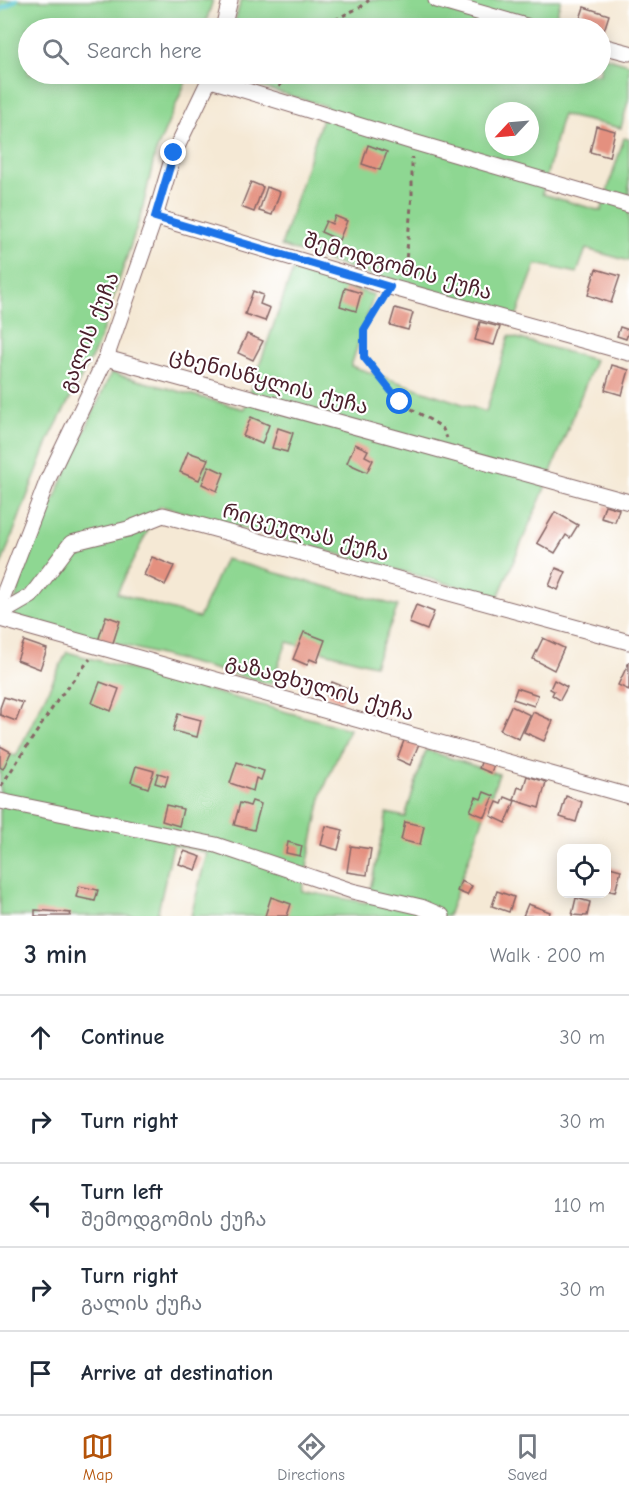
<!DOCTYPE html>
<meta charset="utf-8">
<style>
:root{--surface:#fff;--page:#f2f2f3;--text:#1f2937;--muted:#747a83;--line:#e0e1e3;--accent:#b45309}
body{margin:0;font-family:"Comic Neue","Noto Sans Georgian",sans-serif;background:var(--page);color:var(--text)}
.controls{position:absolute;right:18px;bottom:18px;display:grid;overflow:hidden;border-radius:12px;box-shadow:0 3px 15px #0003}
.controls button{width:54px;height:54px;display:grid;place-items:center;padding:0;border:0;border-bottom:2px solid var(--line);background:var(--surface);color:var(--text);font:30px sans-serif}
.compass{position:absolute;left:485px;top:102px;width:54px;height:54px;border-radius:50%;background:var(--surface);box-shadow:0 3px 15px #0003;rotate:244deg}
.stop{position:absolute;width:18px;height:18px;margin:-14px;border:4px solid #1a73e8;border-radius:50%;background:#fff}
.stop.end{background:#1a73e8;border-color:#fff;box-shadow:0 2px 6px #0008}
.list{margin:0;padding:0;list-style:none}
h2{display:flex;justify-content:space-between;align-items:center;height:78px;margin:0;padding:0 24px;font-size:26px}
h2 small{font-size:20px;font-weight:400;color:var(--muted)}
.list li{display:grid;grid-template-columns:39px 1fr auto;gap:18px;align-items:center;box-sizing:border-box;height:84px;padding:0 24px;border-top:2px solid var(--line)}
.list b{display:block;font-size:22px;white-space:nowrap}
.list p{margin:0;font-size:20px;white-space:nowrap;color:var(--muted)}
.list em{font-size:20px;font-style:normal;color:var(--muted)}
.icon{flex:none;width:33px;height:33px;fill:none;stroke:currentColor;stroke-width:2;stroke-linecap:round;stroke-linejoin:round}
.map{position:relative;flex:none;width:629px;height:916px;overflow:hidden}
.search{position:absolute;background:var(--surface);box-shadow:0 3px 15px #0003;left:18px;right:18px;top:18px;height:66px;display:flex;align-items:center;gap:15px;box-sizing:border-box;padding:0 21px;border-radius:33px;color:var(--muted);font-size:22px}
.sheet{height:498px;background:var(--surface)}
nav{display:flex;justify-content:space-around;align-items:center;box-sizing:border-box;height:84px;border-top:2px solid var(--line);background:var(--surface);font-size:16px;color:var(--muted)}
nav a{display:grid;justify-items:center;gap:3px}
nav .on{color:var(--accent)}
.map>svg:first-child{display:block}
.green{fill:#8ed792;stroke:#6c7b5e;stroke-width:1.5;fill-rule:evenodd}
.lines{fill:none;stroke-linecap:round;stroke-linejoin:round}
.stream{stroke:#5bc7d2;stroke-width:4.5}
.building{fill:#e4907f}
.street-casing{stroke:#866666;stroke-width:17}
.path{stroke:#866666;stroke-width:3;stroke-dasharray:4.5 4.5;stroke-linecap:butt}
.street{stroke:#fff;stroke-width:15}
.route{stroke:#1a73e8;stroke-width:8}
.labels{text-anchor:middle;stroke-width:4.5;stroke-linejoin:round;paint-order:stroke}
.street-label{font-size:21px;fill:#4a1f2b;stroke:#fff}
</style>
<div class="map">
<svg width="629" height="916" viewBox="0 0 629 916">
<rect width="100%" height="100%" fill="#fff"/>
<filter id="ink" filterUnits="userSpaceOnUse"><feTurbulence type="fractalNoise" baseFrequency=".0167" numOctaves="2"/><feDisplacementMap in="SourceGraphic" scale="12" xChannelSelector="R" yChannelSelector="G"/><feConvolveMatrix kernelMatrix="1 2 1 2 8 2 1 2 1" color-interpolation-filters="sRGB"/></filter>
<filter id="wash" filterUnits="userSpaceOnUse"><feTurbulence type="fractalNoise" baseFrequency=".008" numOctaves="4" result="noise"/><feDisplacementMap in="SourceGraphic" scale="24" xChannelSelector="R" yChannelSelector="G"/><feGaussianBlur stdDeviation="1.35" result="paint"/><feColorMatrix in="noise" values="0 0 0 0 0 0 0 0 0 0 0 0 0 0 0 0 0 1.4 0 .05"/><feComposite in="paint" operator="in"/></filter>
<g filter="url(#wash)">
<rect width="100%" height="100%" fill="#f5e9d5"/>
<!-- green -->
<g class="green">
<path d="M0,0h213l-9,28h-176v46h161l-34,80 -13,57 -45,136 -48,92 -49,129z"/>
<path d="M241,0h320l-9,28h-319z"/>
<path d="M601,56l28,8v34l-8,30 -59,-13 -20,79 59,17 23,-73 5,1v122l-43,-12 -9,24 -41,-9 -20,53 -129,-37 -106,-34 45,-140 -107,-31 381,-1zM494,111h36v36h-36z"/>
<path d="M293,270l81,25 -23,71 135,46 23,-76 86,24 -53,135 -44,102 -338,-91 -43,87 82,25 26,-59 173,47 -24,59 -87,-23 -16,42 -259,-68 11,-48 88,-195 133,36z"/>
<path d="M67,652l282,77 -27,64 -20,98 65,12 20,-90 18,4 21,-67 73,24 -51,142h-257l16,-63 -34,-8 -16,71h-157v-164l16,4z"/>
</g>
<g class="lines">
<!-- stream -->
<path class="stream" d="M0,10l16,-10"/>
</g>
<g id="blocks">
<!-- building -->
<g class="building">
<path d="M584,7l25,8 -8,25 -1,-12h-23z"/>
<path d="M596,126l19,5 -6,26 -19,-5z"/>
<path d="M368,145l19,7 -7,18 -18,-6z"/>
<path d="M251,182l12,5 -9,25 -13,-5z"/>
<path d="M267,187l13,5 -8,23 -13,-4z"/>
<path d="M335,216l12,5 -8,19 -18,-8 5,-11 6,3z"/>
<path d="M596,269l24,7 -9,27 -23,-8z"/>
<path d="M345,288l16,5 -5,18 -16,-5z"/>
<path d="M253,291l10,4 -3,9 10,4 -5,13 -20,-7z"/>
<path d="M395,308l18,5 -5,17 -18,-5z"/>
<path d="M480,322l20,5 -6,18 -19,-5z"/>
<path d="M620,327l9,3 -3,9 -9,-3z"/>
<path d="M247,334l16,7 -10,19 -15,-7z"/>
<path d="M612,365l17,5 -7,25 -17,-5z"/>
<path d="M251,417l18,8 -7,19 -19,-8z"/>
<path d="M278,428l15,5 -6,19 -15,-4z"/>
<path d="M355,444l13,6 -3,6 8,4 -6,12 -20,-9z"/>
<path d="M188,452l20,7 -9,21 -19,-8z"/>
<path d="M209,466l15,7 -7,18 -15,-7z"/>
<path d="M605,505l14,4 -4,13 -14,-4z"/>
<path d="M555,512l23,13 -8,13 -4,-3 -11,18 -18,-10z"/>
<path d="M152,557l22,9 -9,19 -21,-10z"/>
<path d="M556,568l10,4 -8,18 -9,-4z"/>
<path d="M416,605l18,7 -7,18 -18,-7z"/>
<path d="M106,616l14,5 -8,25 -14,-5z"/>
<path d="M304,632l21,8 -8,22 -7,-3 -3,6 -14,-6z"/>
<path d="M543,638l21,10 -10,22 -21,-11z"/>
<path d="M24,641l23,8 -7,20 -23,-9z"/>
<path d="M629,662v28l-11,-5z"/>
<path d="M554,680l13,7 -7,13 -8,-5 2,-4 -4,-2z"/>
<path d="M100,682l19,7 -8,22 -19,-8z"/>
<path d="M332,682l15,6 -6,14 -14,-6z"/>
<path d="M517,688l21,7 -4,11 -21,-7z"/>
<path d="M4,697l19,6 -7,18 -16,-6v-7z"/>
<path d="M511,706l19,9 -11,24 -19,-9z"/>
<path d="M533,712l20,9 -9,20 -20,-9z"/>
<path d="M178,714l23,6 -4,17 -24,-6z"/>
<path d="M405,738l14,6 -9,21 -13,-6z"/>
<path d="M0,746l11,6 -8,17 -3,-2z"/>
<path d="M483,757l12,5 -4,11 -12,-5z"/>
<path d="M237,762l27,9 -3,9 -5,-2 -3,13 -23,-8z"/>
<path d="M136,766l18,5 -6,17 -17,-6z"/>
<path d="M158,773l10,3 -3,10 -10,-3z"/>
<path d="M527,776l19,6 -7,26 -25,-8 4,-13 5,2z"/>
<path d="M484,792l10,4 -9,21 -15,-6 6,-14 5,2z"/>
<path d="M566,796l16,6 -6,20 -16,-5z"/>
<path d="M505,797l10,4 -9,22 -15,-7 6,-14 5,2z"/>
<path d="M252,801l9,3 -7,26 -20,-5 6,-22 10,3z"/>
<path d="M166,805l17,4 -4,17 -17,-5z"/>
<path d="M405,822l19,4 -4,19 -19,-5z"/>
<path d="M326,826l17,4 -5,20 -17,-5z"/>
<path d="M288,842l14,4 -2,10 -14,-3z"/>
<path d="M351,846l20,3 -4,26 -20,-3z"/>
<path d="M184,851l17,6 -5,13 -17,-6z"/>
<path d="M606,866l15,4 -6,22 -9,-2z"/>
<path d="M461,881l11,5 -5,9 -10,-4z"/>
<path d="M79,886l19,4 -3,11 -19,-4z"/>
<path d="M497,891l17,6 -5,15 -17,-6z"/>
<path d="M271,897l20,7 -4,12h-22z"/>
<path d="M576,898l14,4 -3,14 -15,-1z"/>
<path d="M528,904l22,8 -1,4h-26z"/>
<path d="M35,910l36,3 -1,3h-35z"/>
</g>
</g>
</g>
<g filter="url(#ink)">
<use href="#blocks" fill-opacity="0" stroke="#866666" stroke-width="1.5"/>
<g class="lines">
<defs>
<g id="street">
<path d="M436,0l90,26 1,2"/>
<path d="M223,28l7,-28"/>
<path d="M600,48l6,-1 23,6"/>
<path d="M211,80l202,62 216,63"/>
<path d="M155,217l235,70 239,66"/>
<path d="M106,358l523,144"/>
<path d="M0,604l48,-125 58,-121 49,-141 19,-64 38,-79"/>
<path d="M0,614l31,-18 40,-53 57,-14 35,-14 466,127"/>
<path d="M0,619l629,177"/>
<path d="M0,801l216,44 136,46 69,16 21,9"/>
</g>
</defs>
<!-- street casing -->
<use href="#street" class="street-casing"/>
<!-- path -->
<g class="path">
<path d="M319,28l43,-22 7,-6"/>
<path d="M279,87l8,-13"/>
<path d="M403,275l2,-3 7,-77v-38"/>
<path d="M383,298l-19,32v27l36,45 42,25 5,11"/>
<path d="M1,786l58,-88 31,-39"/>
</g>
<!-- street -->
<use href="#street" class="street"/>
</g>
</g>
<g class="lines" filter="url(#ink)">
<!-- route -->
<path class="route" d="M174,153l-19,64 235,70 -26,43v27l36,45"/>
</g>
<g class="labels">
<!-- street labels -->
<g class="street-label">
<text transform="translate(398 266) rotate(16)" y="7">შემოდგომის ქუჩა</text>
<text transform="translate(89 332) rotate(-68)" y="7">გალის ქუჩა</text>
<text transform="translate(269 381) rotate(15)" y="7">ცხენისწყლის ქუჩა</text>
<text transform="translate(306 532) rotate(15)" y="7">რიცეულას ქუჩა</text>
<text transform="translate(320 687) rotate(16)" y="7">გაზაფხულის ქუჩა</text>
</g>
</g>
</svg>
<div class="controls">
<button><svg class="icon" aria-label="locate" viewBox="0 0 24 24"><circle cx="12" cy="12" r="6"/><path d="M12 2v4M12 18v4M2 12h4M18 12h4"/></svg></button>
</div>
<svg class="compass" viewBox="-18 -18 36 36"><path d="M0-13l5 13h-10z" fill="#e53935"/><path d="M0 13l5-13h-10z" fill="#747a83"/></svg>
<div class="stop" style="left:400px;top:402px"></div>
<div class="stop end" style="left:174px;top:153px"></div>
<div class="search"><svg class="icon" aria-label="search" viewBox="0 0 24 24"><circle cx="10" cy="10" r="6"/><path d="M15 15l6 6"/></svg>Search here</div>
</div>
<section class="sheet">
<h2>3 min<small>Walk · 200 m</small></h2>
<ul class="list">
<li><svg class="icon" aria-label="ahead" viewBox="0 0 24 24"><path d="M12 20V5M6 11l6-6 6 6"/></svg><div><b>Continue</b></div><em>30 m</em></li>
<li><svg class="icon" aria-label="right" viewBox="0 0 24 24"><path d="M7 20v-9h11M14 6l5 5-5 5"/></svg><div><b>Turn right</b></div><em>30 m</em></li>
<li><svg class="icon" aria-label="left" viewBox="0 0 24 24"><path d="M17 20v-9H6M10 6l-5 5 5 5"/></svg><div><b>Turn left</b><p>შემოდგომის ქუჩა</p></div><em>110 m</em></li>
<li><svg class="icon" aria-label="right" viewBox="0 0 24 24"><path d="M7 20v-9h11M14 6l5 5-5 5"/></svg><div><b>Turn right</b><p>გალის ქუჩა</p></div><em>30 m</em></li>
<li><svg class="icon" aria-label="arrive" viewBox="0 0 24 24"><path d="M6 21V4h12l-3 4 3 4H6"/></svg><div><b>Arrive at destination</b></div></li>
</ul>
</section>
<nav>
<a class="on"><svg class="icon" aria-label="map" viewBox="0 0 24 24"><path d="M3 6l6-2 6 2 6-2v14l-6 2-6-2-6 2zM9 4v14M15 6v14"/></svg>Map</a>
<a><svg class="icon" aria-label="directions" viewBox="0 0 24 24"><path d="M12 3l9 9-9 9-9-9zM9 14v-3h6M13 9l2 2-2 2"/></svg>Directions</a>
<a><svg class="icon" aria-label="saved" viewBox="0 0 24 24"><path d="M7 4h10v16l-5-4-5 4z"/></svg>Saved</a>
</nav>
